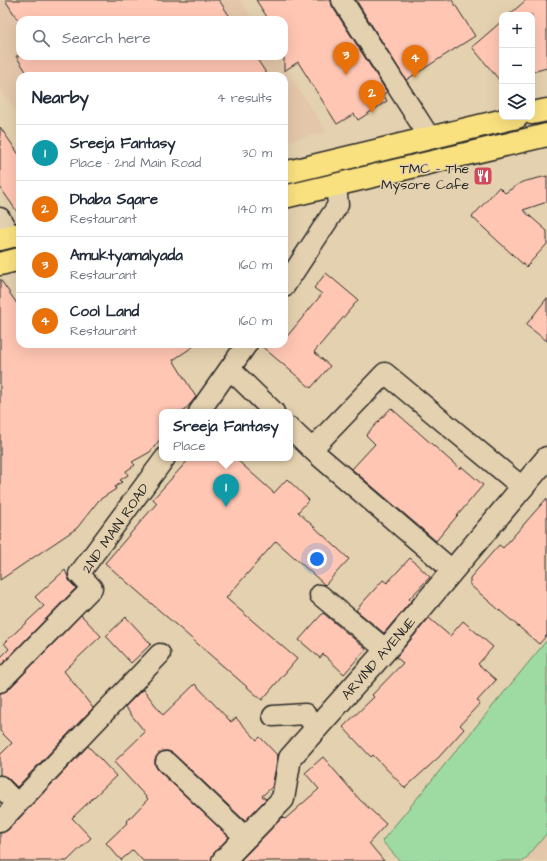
<!DOCTYPE html>
<meta charset="utf-8">
<style>
:root{--surface:#fff;--page:#f6f6f7;--text:#1f2937;--muted:#747a83;--line:#e0e1e3;--accent:#d1495b}
body{margin:0;font-family:"Architects Daughter",sans-serif;background:var(--page);color:var(--text)}
.controls{position:absolute;right:12px;top:12px;display:grid;overflow:hidden;border-radius:8px;box-shadow:0 4px 16px #0002}
.controls button{width:36px;height:36px;display:grid;place-items:center;padding:0;border:0;border-bottom:1px solid var(--line);background:var(--surface);color:var(--text);font:20px sans-serif}
.you{position:absolute;left:317px;top:559px;width:14px;height:14px;margin:-10px;border:3px solid #fff;border-radius:50%;background:#1a73e8;box-shadow:0 0 0 6px #1a73e833}
.badge{display:grid;place-items:center;width:26px;height:26px;border-radius:50%;background:var(--accent);color:#fff;font-size:13px;font-weight:700}
.pin{position:absolute;translate:-50% -33px;filter:drop-shadow(0 1px 2px #0008)}
.pin::after{content:'';position:absolute;top:21px;width:14px;height:12px;background:inherit;clip-path:polygon(0 0,100% 0,50% 100%)}
.popup{position:absolute;left:159px;top:409px;width:134px;height:52px;box-sizing:border-box;display:grid;place-content:center;border-radius:8px;background:var(--surface);filter:drop-shadow(0 1px 3px #0005);font-size:13px;white-space:nowrap;color:var(--muted)}
.popup b{font-size:15px;color:var(--text)}
.popup::after{content:'';position:absolute;left:50%;top:100%;margin-left:-8px;border:8px solid transparent;border-top-color:var(--surface)}
.list{margin:0;padding:0;list-style:none}
h2{display:flex;justify-content:space-between;align-items:center;height:52px;margin:0;padding:0 16px;font-size:17px}
h2 small{font-size:13px;font-weight:400;color:var(--muted)}
.list li{display:grid;grid-template-columns:26px 1fr auto;gap:12px;align-items:center;box-sizing:border-box;height:56px;padding:0 16px;border-top:1px solid var(--line)}
.list b{display:block;font-size:15px;white-space:nowrap}
.list p{margin:0;font-size:13px;white-space:nowrap;color:var(--muted)}
.list em{font-size:13px;font-style:normal;color:var(--muted)}
.icon{flex:none;width:22px;height:22px;fill:none;stroke:currentColor;stroke-width:2;stroke-linecap:round;stroke-linejoin:round}
.map{position:relative;flex:none;width:547px;height:861px;overflow:hidden}
.search{position:absolute;background:var(--surface);box-shadow:0 4px 16px #0002;left:16px;top:16px;width:272px;height:44px;display:flex;align-items:center;gap:10px;box-sizing:border-box;padding:0 14px;border-radius:12px;color:var(--muted);font-size:15px}
.panel{position:absolute;background:var(--surface);box-shadow:0 4px 16px #0002;left:16px;top:72px;width:272px;height:276px;border-radius:12px}
.map>svg:first-child{display:block}
.built{fill:#e4c7ab}
.green{fill:#9edba3;stroke:#648367}
.building{fill:#ffc6b3;stroke:#2b2b2b}
.lines{fill:none;stroke-linecap:round;stroke-linejoin:round}
.minor-casing{stroke:#2b2b2b;stroke-width:23}
.tertiary-casing{stroke:#2b2b2b;stroke-width:25}
.primary-casing{stroke:#2b2b2b;stroke-width:25}
.minor{stroke:#e4d1af;stroke-width:20}
.tertiary{stroke:#e4d1af;stroke-width:22}
.primary{stroke:#fae180;stroke-width:22}
.labels{text-anchor:middle;stroke-width:3;stroke-linejoin:round;paint-order:stroke}
.poi-label{font-size:14px;fill:#2b2b2b;stroke:#e4d1af;text-anchor:end}
.street-label{font-size:14px;fill:#2b2b2b;stroke:#e4d1af}
</style>
<div class="map">
<svg width="547" height="861" viewBox="0 0 547 861">
<rect width="100%" height="100%" fill="#e4d1af"/>
<filter id="ink" filterUnits="userSpaceOnUse"><feTurbulence type="fractalNoise" baseFrequency=".025" numOctaves="2"/><feDisplacementMap in="SourceGraphic" scale="8" xChannelSelector="R" yChannelSelector="G"/><feConvolveMatrix kernelMatrix="1 2 1 2 8 2 1 2 1" color-interpolation-filters="sRGB"/></filter>
<g filter="url(#ink)">
<!-- built -->
<g class="built">
<path d="M0,0h240l13,20h-233v36h257l50,76 -43,10v-66h-264v42l-20,-30z"/>
<path d="M547,833v28h-23z"/>
</g>
<!-- green -->
<path class="green" d="M547,640v193l-23,28h-124l-18,-20z"/>
<!-- building -->
<g class="building">
<path d="M5,0h214l13,20h-214z"/>
<path d="M256,0h75l1,6 55,86 -4,2 4,7 -29,19 -4,-6 -17,10 -39,-62 -14,9v-51h-15z"/>
<path d="M356,0h96l23,36 -69,44z"/>
<path d="M526,0h21v68l-15,4v-57h-23z"/>
<path d="M502,21v60h-2l-28,-34z"/>
<path d="M16,56h239l13,20h-239z"/>
<path d="M0,127l20,29v60l-20,-29z"/>
<path d="M547,176v26l-24,8 24,21v13l-21,23 -54,-50 27,-30 6,6 17,-11z"/>
<path d="M326,273l32,27 -44,52 16,14 -19,22 -52,-44h25v-4l38,-46 -8,-6z"/>
<path d="M0,279l20,29v36h177l-24,16 23,37 -13,15h-21v25l-12,15 -18,10 3,3 -9,6 2,4 -8,5 2,2 -7,5 1,2 -17,11 -22,28 -77,52z"/>
<path d="M547,298v43l-21,-16z"/>
<path d="M391,408l69,61 2,-2 21,18 -47,56 -84,-72 23,-25 -9,-9z"/>
<path d="M190,458h45l39,35 13,-14 22,21 -11,12 51,47 -24,26 -49,-44 -50,57 71,61 -35,41 -157,-137 52,-60 -4,-4z"/>
<path d="M547,498v137l-8,9 -69,-59v-7l29,-33 4,3z"/>
<path d="M410,558l20,19 -21,22 2,2 -27,32 -28,-23 27,-30 4,3z"/>
<path d="M65,570l5,12 6,6 -76,78v-8l9,-9 -5,-6 40,-37 -9,-9z"/>
<path d="M323,613l43,36 -22,25 -21,-20 -3,4 -21,-18z"/>
<path d="M81,615l20,21 -37,35 29,37 -76,79 -9,-9 -8,-3v-20l12,-12 -12,-12v-38l8,-3z"/>
<path d="M126,617l25,27 -20,19 -25,-27z"/>
<path d="M429,618l21,18 13,-15 30,26 -15,17 18,16 -19,21 3,2 -20,22 4,4 -25,28 -34,31 -32,-33 -2,2 -28,-30 31,-30 -2,-2 31,-32 -7,-6z"/>
<path d="M195,684l36,38 5,-4 21,22 3,-3 18,19 -6,31 -10,9 4,3 -21,22 -71,-67 -6,-3h-6l-7,8v6l3,5 71,67 -15,16 -3,8h-68l-10,-11 -12,10 -15,-17 21,-20 -1,-1 22,-23 -34,-37 31,-30 -20,-25 18,-18 20,26z"/>
<path d="M88,746l28,30 -44,42 19,20 -24,23h-67v-28l8,-3z"/>
<path d="M323,757l37,43 26,24 -17,19 15,18h-144l43,-44 2,2 34,-30 -14,-16z"/>
</g>
<g class="lines">
<defs>
<g id="minor">
<path d="M342,0l88,138"/>
<path d="M0,218l10,18"/>
<path d="M284,287l54,-82 -2,-20"/>
<path d="M230,369l44,43"/>
<path d="M199,412l48,-68"/>
<path d="M290,428l29,28 134,115"/>
<path d="M312,449l73,-76 138,115"/>
<path d="M320,595l66,55"/>
<path d="M0,682l92,-94 -13,-14 86,-116"/>
<path d="M273,716l32,-2 12,14"/>
<path d="M166,762l80,76"/>
<path d="M0,786l17,18"/>
<path d="M0,822l160,-168"/>
</g>
<path id="tertiary" d="M223,861l60,-62 7,-41 96,-108 161,-192"/>
<g id="primary">
<path d="M532,113l15,-3"/>
<path d="M284,173l233,-56"/>
<path d="M284,197l263,-62"/>
<path d="M0,239l20,-5"/>
<path d="M0,264l20,-5"/>
</g>
</defs>
<!-- minor casing -->
<use href="#minor" class="minor-casing"/>
<!-- tertiary casing -->
<use href="#tertiary" class="tertiary-casing"/>
<!-- primary casing -->
<use href="#primary" class="primary-casing"/>
<!-- minor -->
<use href="#minor" class="minor"/>
<!-- tertiary -->
<use href="#tertiary" class="tertiary"/>
<!-- primary -->
<use href="#primary" class="primary"/>
</g>
</g>
<!-- icons -->
<defs>
<symbol id="restaurant-square" viewBox="-11 -11 22 22"><rect x="-9" y="-9" width="18" height="18" rx="4" fill="#d1495b" stroke="#e4d1af"/><path d="M-5-6h1v4h1v-4h1v4h1v-4h1v5L-1.5 .5V6h-2V.5L-5-1ZM5-6V6H3V1.5H1.5Q1.5-4 5-6Z" fill="#fff"/></symbol>
</defs>
<g fill-rule="evenodd">
<use href="#restaurant-square" x="472" y="165" width="22" height="22"/>
</g>
<g class="labels">
<!-- poi labels -->
<g class="poi-label">
<text x="469" y="173">TMC - The<tspan x="469" dy="16">Mysore Cafe</tspan></text>
</g>
<!-- street labels -->
<g class="street-label">
<text transform="translate(115 528) rotate(-55)" y="5">2ND MAIN ROAD</text>
<text transform="translate(378 658) rotate(-49)" y="5">ARVIND AVENUE</text>
</g>
</g>
</svg>
<div class="controls">
<button>+</button>
<button>−</button>
<button><svg class="icon" aria-label="layers" viewBox="0 0 24 24"><path d="M12 4l9 5-9 5-9-5zM3 14l9 5 9-5"/></svg></button>
</div>
<div class="you"></div>
<div class="pin badge" style="left:226px;top:507px;background:#0f9aa8">1</div>
<div class="popup"><b>Sreeja Fantasy</b>Place</div>
<div class="pin badge" style="left:372px;top:113px;background:#e8710a">2</div>
<div class="pin badge" style="left:346px;top:75px;background:#e8710a">3</div>
<div class="pin badge" style="left:415px;top:78px;background:#e8710a">4</div>
<div class="search"><svg class="icon" aria-label="search" viewBox="0 0 24 24"><circle cx="10" cy="10" r="6"/><path d="M15 15l6 6"/></svg>Search here</div>
<section class="panel">
<h2>Nearby<small>4 results</small></h2>
<ul class="list">
<li><span class="badge" style="background:#0f9aa8">1</span><div><b>Sreeja Fantasy</b><p>Place · 2nd Main Road</p></div><em>30 m</em></li>
<li><span class="badge" style="background:#e8710a">2</span><div><b>Dhaba Sqare</b><p>Restaurant</p></div><em>140 m</em></li>
<li><span class="badge" style="background:#e8710a">3</span><div><b>Amuktyamalyada</b><p>Restaurant</p></div><em>160 m</em></li>
<li><span class="badge" style="background:#e8710a">4</span><div><b>Cool Land</b><p>Restaurant</p></div><em>160 m</em></li>
</ul>
</section>
</div>
